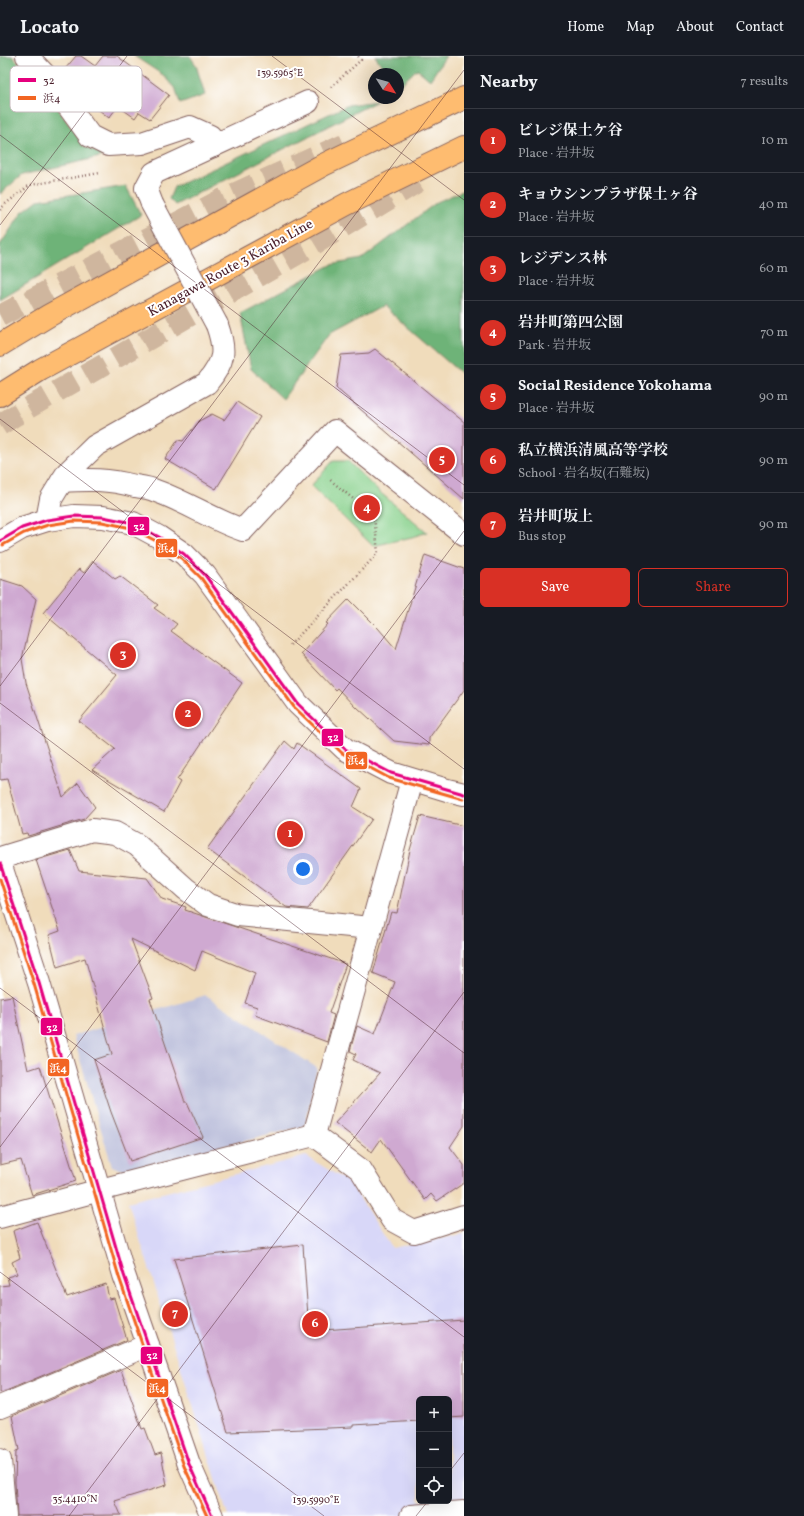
<!DOCTYPE html>
<meta charset="utf-8">
<style>
:root{--surface:#171b24;--page:#20242c;--text:#f1f3f6;--muted:#9ea1a6;--line:#363941;--accent:#d93025}
body{margin:0;font-family:Vollkorn,"Noto Serif JP",serif;background:var(--page);color:var(--text)}
.controls{position:absolute;right:12px;bottom:12px;display:grid;overflow:hidden;border-radius:6px;box-shadow:0 4px 16px #0002}
.controls button{width:36px;height:36px;display:grid;place-items:center;padding:0;border:0;border-bottom:1px solid var(--line);background:var(--surface);color:var(--text);font:20px sans-serif}
.compass{position:absolute;left:368px;top:12px;width:36px;height:36px;border-radius:50%;background:var(--surface);box-shadow:0 4px 16px #0002;rotate:127deg}
.you{position:absolute;left:303px;top:813px;width:14px;height:14px;margin:-10px;border:3px solid #fff;border-radius:50%;background:#1a73e8;box-shadow:0 0 0 6px #1a73e833}
.badge{display:grid;place-items:center;width:26px;height:26px;border-radius:50%;background:var(--accent);color:#fff;font-size:13px;font-weight:700}
.pin{position:absolute;translate:-50% -50%;border:2px solid #fff;box-shadow:0 1px 4px #0006}
.list{margin:0;padding:0;list-style:none}
h2{display:flex;justify-content:space-between;align-items:center;height:52px;margin:0;padding:0 16px;font-size:17px}
h2 small{font-size:13px;font-weight:400;color:var(--muted)}
.list li{display:grid;grid-template-columns:26px 1fr auto;gap:12px;align-items:center;box-sizing:border-box;height:64px;padding:0 16px;border-top:1px solid var(--line)}
.list b{display:block;font-size:15px;white-space:nowrap}
.list p{margin:0;font-size:13px;white-space:nowrap;color:var(--muted)}
.list em{font-size:13px;font-style:normal;color:var(--muted)}
.actions{display:flex;gap:8px;padding:12px 16px}
.actions a{flex:1;padding:9px 0;border:1px solid var(--accent);border-radius:6px;text-align:center;font-size:14px;color:var(--accent)}
.actions .main{background:var(--accent);color:#fff}
.icon{flex:none;width:22px;height:22px;fill:none;stroke:currentColor;stroke-width:2;stroke-linecap:round;stroke-linejoin:round}
.map{position:relative;flex:none;width:464px;height:1460px;overflow:hidden}
header{display:flex;align-items:center;gap:24px;box-sizing:border-box;height:56px;padding:0 20px;background:var(--surface);border-bottom:1px solid var(--line)}
header strong{font-size:19px}
nav{display:flex;gap:22px;margin-inline-start:auto;font-size:14px}
main{display:flex}
aside{flex:1;background:var(--surface)}
.map>svg:first-child{display:block}
.built{fill:#d8d7f8;fill-rule:evenodd}
.industrial{fill:#bfc2dd}
.green{fill:#89d18d;stroke:#6a785c}
.forest{fill:#6eb378;stroke:#5c6952}
.building{fill:#cfa9d1}
.lines{fill:none;stroke-linecap:round;stroke-linejoin:round}
.highway-tunnel{stroke:#cfb69e;stroke-width:22;stroke-dasharray:22 11;stroke-linecap:butt}
.minor-casing{stroke:#84615d;stroke-width:24}
.highway-casing{stroke:#84615d;stroke-width:24}
.path{stroke:#84615d;stroke-width:2.5;stroke-dasharray:1 3;stroke-linecap:butt}
.minor{stroke:#fff;stroke-width:22}
.highway{stroke:#febc70;stroke-width:22}
.minor-bridge-casing{stroke:#84615d;stroke-width:24;stroke-linecap:butt}
.minor-bridge{stroke:#fff;stroke-width:22}
.bus-1-casing{stroke:#fff;stroke-width:6}
.bus-2-casing{stroke:#fff;stroke-width:6}
.bus-1{stroke:#e5007d;stroke-width:3}
.bus-2{stroke:#f26522;stroke-width:3}
.ticks{fill:none;stroke:#4a1f2b;stroke-width:1;stroke-opacity:0.45}
.labels{text-anchor:middle;stroke-width:4;stroke-linejoin:round;paint-order:stroke}
.street-label{font-size:14px;fill:#4a1f2b;stroke:#fff}
.key{fill:#fff;stroke:#c9bcbf;stroke-width:1}
.key-label{font-size:11px;fill:#4a1f2b}
.ticks-label{font-size:10px;text-anchor:middle;fill:#4a1f2b;stroke:#fff;stroke-width:4;stroke-linejoin:round;paint-order:stroke}
.line-badge{stroke:#fff;stroke-width:1.5}
.badge-label{font-size:11px;text-anchor:middle;font-weight:bold;fill:#fff}
</style>
<header>
<strong>Locato</strong>
<nav><a>Home</a><a>Map</a><a>About</a><a>Contact</a></nav>
</header>
<main>
<div class="map">
<svg width="464" height="1460" viewBox="0 0 464 1460">
<rect width="100%" height="100%" fill="#fff"/>
<filter id="ink" filterUnits="userSpaceOnUse"><feTurbulence type="fractalNoise" baseFrequency=".025" numOctaves="2"/><feDisplacementMap in="SourceGraphic" scale="8" xChannelSelector="R" yChannelSelector="G"/><feConvolveMatrix kernelMatrix="1 2 1 2 8 2 1 2 1" color-interpolation-filters="sRGB"/></filter>
<filter id="wash" filterUnits="userSpaceOnUse"><feTurbulence type="fractalNoise" baseFrequency=".012" numOctaves="4" result="noise"/><feDisplacementMap in="SourceGraphic" scale="16" xChannelSelector="R" yChannelSelector="G"/><feGaussianBlur stdDeviation="0.9" result="paint"/><feColorMatrix in="noise" values="0 0 0 0 0 0 0 0 0 0 0 0 0 0 0 0 0 1.4 0 .05"/><feComposite in="paint" operator="in"/></filter>
<g filter="url(#wash)">
<rect width="100%" height="100%" fill="#f0dcbb"/>
<!-- built -->
<path class="built" d="M306,1100l44,27 42,65 72,-14v282h-236l-100,-314zM419,1343h30v102h-30z"/>
<!-- industrial -->
<path class="industrial" d="M206,939l111,73 -12,58 -180,45 -13,-5 -39,-130z"/>
<!-- green -->
<path class="green" d="M333,405h15l28,28 51,43 -15,5 -39,9 -62,-60z"/>
<!-- forest -->
<g class="forest">
<path d="M0,0h12l28,27 44,63 20,10 -82,19 -22,19z"/>
<path d="M134,0h56l6,9 9,30 -25,9 -4,-14 -13,-15z"/>
<path d="M375,0h71l-16,24 -13,-11 -19,18v-13h-10z"/>
<path d="M377,45l-202,104 -6,-6 5,-12 174,-82z"/>
<path d="M126,130l15,29 -141,85v-55l22,-33 16,-12z"/>
<path d="M464,134v186l-81,-70 -54,29 -46,64 -32,-30 -11,-56 91,-48 31,-6 75,-57z"/>
</g>
<g id="blocks">
<!-- building -->
<g class="building">
<path d="M76,0h5l14,10 8,-10h14l52,39 -19,24 -11,-7 -4,6 -17,-12 -9,12 -32,-26 -17,-17z"/>
<path d="M375,293l89,73v77l-128,-111 5,-33 28,-2z"/>
<path d="M237,346l23,15 -44,72 -51,-30 13,-19 5,1 16,-20 13,-7 12,6z"/>
<path d="M425,499l39,14v121l-35,48v7l-35,-4 -37,-34 -1,1 -19,-20 -2,2 -34,-36 27,-30 -2,-1 23,-24 29,29 18,21z"/>
<path d="M93,505l22,18 5,-3 38,29 -4,3 23,16 -6,7 71,52 -65,97 3,2 -16,30 -72,-42 23,-21 -36,-28 38,-46 -74,-62 36,-44 5,4z"/>
<path d="M0,523l22,7 14,13 -14,60 4,24 37,114 15,-14 17,24 -11,12 -56,17 -1,-3 -5,1 -15,-55 -7,1z"/>
<path d="M285,685l9,8 3,-6 64,46 -8,18 19,12 -64,90 -22,-2 -79,-58z"/>
<path d="M420,760l44,10v300l-14,21 14,18v18l-27,18 -6,-7 -6,6 -44,-61 -9,13 -37,-29 45,-50 -27,-13 3,-6 -6,-3 7,-25 18,8 20,-52 -22,-9 18,-61 6,1 13,-63z"/>
<path d="M70,794l9,21 68,7 15,21 24,8 -1,3 161,54 -17,49 5,2 -7,27 -72,-27 2,-8 -12,-4 10,-30 -53,-22 -7,19 -64,-31 22,59 -3,1 35,103h2l16,35 -73,24 -19,-49 -17,-52 18,-6 -27,-96 -28,9 -8,-32 11,-4 -24,-71z"/>
<path d="M12,940l16,74 12,-4 36,115 -44,14 -11,-35 -21,5v-167z"/>
<path d="M37,1166l30,75 39,-13 3,15 5,-1 13,42 -121,51 -6,1v-106l9,-1 -2,-8 10,-3 -5,-12 8,-4 -7,-27z"/>
<path d="M303,1189l6,86 155,-11v97l-15,1v-19h-30v22l-66,4v2l-125,5 -54,-173z"/>
<path d="M121,1314l21,59 3,-1 10,27 6,-2 6,32 -52,16 6,14 -104,1 -2,-34 1,-31 3,-1 -7,-34z"/>
</g>
</g>
</g>
<g filter="url(#ink)">
<use href="#blocks" fill-opacity="0" stroke="#84615d" stroke-width="1"/>
<g class="lines">
<!-- highway-tunnel -->
<g class="highway-tunnel">
<path d="M0,260l223,-117 121,-55"/>
<path d="M0,369l14,-9 292,-167 121,-73"/>
</g>
<defs>
<g id="minor">
<path d="M27,0l19,20 44,60 18,9 34,-2 48,-16 20,9 3,10"/>
<path d="M152,148l-6,-16 8,-15 154,-71"/>
<path d="M62,425c27,-2 46,-2 73,5 7,1 15,2 21,5 31,11 57,29 87,39l92,-99 129,103"/>
<path d="M47,464l4,-21 11,-18 5,-8 28,-27 112,-63c18,-22 19,-32 10,-58"/>
<path d="M0,485l22,-13 25,-8 27,-4 29,1 30,6 26,14 25,17 21,21 93,129 47,45 46,24 56,17 17,4"/>
<path d="M0,802l92,-28 23,3 22,12 49,44 22,16 30,10 133,13"/>
<path d="M0,807l39,120 85,292 65,189 23,52"/>
<path d="M314,1079l98,-355"/>
<path d="M0,1161l100,-27 214,-55 47,35 31,50 22,12 50,-16"/>
<path d="M0,1351l148,-62"/>
<path d="M0,1404l5,56"/>
<path d="M411,1460l53,-4"/>
</g>
<g id="highway">
<path d="M0,289l48,-29 275,-151 141,-67"/>
<path d="M0,339l40,-25 307,-166 117,-57"/>
</g>
</defs>
<!-- minor casing -->
<use href="#minor" class="minor-casing"/>
<!-- highway casing -->
<use href="#highway" class="highway-casing"/>
<!-- path -->
<g class="path">
<path d="M331,31l30,-27 -3,-4"/>
<path d="M0,154l4,-5 26,-20 70,-12"/>
<path d="M290,589l88,-92 -4,-37 -45,-37"/>
</g>
<!-- minor -->
<use href="#minor" class="minor"/>
<!-- highway -->
<use href="#highway" class="highway"/>
<defs>
<path id="minor-bridge" d="M152,148l65,121"/>
</defs>
<!-- minor-bridge casing -->
<use href="#minor-bridge" class="minor-bridge-casing"/>
<!-- minor-bridge -->
<use href="#minor-bridge" class="minor-bridge"/>
<defs>
<g id="bus-1">
<path d="M0,485l22,-13 25,-8 27,-4 29,1 30,6 26,14 25,17 21,21 93,129 47,45 46,24 73,21"/>
<path d="M0,807l39,120 85,292 65,189 23,52"/>
</g>
<g id="bus-2">
<path d="M3,489l21,-12 24,-8 26,-4 28,1 29,6 25,13 25,17 20,20 93,129 48,46 47,25 74,21"/>
<path d="M0,823l34,105 85,293 65,189 23,50"/>
</g>
</defs>
<!-- bus-1 casing -->
<use href="#bus-1" class="bus-1-casing"/>
<!-- bus-2 casing -->
<use href="#bus-2" class="bus-2-casing"/>
<!-- bus-1 -->
<use href="#bus-1" class="bus-1"/>
<!-- bus-2 -->
<use href="#bus-2" class="bus-2"/>
</g>
</g>
<!-- ticks -->
<path class="ticks" d="M272,0l192,144M0,79l464,350M0,169l127,-169M0,363l464,350M0,630l464,-616M0,647l464,350M0,932l464,349M0,1091l464,-616M0,1216l324,244M449,1416l15,-19M69,1460l395,-524M416,1460l12,-15"/>
<g class="labels">
<!-- street labels -->
<g class="street-label">
<text transform="translate(230 211) rotate(-29)" y="5">Kanagawa Route 3 Kariba Line</text>
</g>
</g>
<!-- legend -->
<rect x="10" y="10" width="132" height="46" rx="6" class="key"/>
<rect x="18" y="22" width="18" height="4" fill="#e5007d"/>
<rect x="18" y="40" width="18" height="4" fill="#f26522"/>
<g class="key-label">
<text x="43" y="28">32</text>
<text x="43" y="46">浜4</text>
</g>
<g class="ticks-label">
<text x="280" y="20">139.5965°E</text>
<text x="75" y="1446">35.4410°N</text>
<text x="316" y="1447">139.5990°E</text>
</g>
<g class="line-badge">
<rect x="127" y="460" width="23" height="20" rx="4" fill="#e5007d"/>
<rect x="155" y="482" width="23" height="20" rx="4" fill="#f26522"/>
<rect x="321" y="672" width="23" height="19" rx="4" fill="#e5007d"/>
<rect x="345" y="695" width="23" height="19" rx="4" fill="#f26522"/>
<rect x="40" y="961" width="23" height="19" rx="4" fill="#e5007d"/>
<rect x="47" y="1002" width="23" height="19" rx="4" fill="#f26522"/>
<rect x="140" y="1290" width="23" height="19" rx="4" fill="#e5007d"/>
<rect x="146" y="1322" width="23" height="20" rx="4" fill="#f26522"/>
</g>
<g class="badge-label">
<text x="139" y="474">32</text>
<text x="166" y="496">浜4</text>
<text x="333" y="685">32</text>
<text x="356" y="708">浜4</text>
<text x="52" y="975">32</text>
<text x="58" y="1016">浜4</text>
<text x="152" y="1303">32</text>
<text x="157" y="1336">浜4</text>
</g>
</svg>
<div class="controls">
<button>+</button>
<button>−</button>
<button><svg class="icon" aria-label="locate" viewBox="0 0 24 24"><circle cx="12" cy="12" r="6"/><path d="M12 2v4M12 18v4M2 12h4M18 12h4"/></svg></button>
</div>
<svg class="compass" viewBox="-18 -18 36 36"><path d="M0-13l5 13h-10z" fill="#e53935"/><path d="M0 13l5-13h-10z" fill="#9ea1a6"/></svg>
<div class="you"></div>
<div class="pin badge" style="left:290px;top:778px">1</div>
<div class="pin badge" style="left:188px;top:658px">2</div>
<div class="pin badge" style="left:123px;top:599px">3</div>
<div class="pin badge" style="left:367px;top:452px">4</div>
<div class="pin badge" style="left:442px;top:404px">5</div>
<div class="pin badge" style="left:315px;top:1268px">6</div>
<div class="pin badge" style="left:175px;top:1258px">7</div>
</div>
<aside>
<h2>Nearby<small>7 results</small></h2>
<ul class="list">
<li><span class="badge">1</span><div><b>ビレジ保土ケ谷</b><p>Place · 岩井坂</p></div><em>10 m</em></li>
<li><span class="badge">2</span><div><b>キョウシンプラザ保土ヶ谷</b><p>Place · 岩井坂</p></div><em>40 m</em></li>
<li><span class="badge">3</span><div><b>レジデンス林</b><p>Place · 岩井坂</p></div><em>60 m</em></li>
<li><span class="badge">4</span><div><b>岩井町第四公園</b><p>Park · 岩井坂</p></div><em>70 m</em></li>
<li><span class="badge">5</span><div><b>Social Residence Yokohama</b><p>Place · 岩井坂</p></div><em>90 m</em></li>
<li><span class="badge">6</span><div><b>私立横浜清風高等学校</b><p>School · 岩名坂(石難坂)</p></div><em>90 m</em></li>
<li><span class="badge">7</span><div><b>岩井町坂上</b><p>Bus stop</p></div><em>90 m</em></li>
</ul>
<div class="actions"><a class="main">Save</a><a>Share</a></div>
</aside>
</main>
